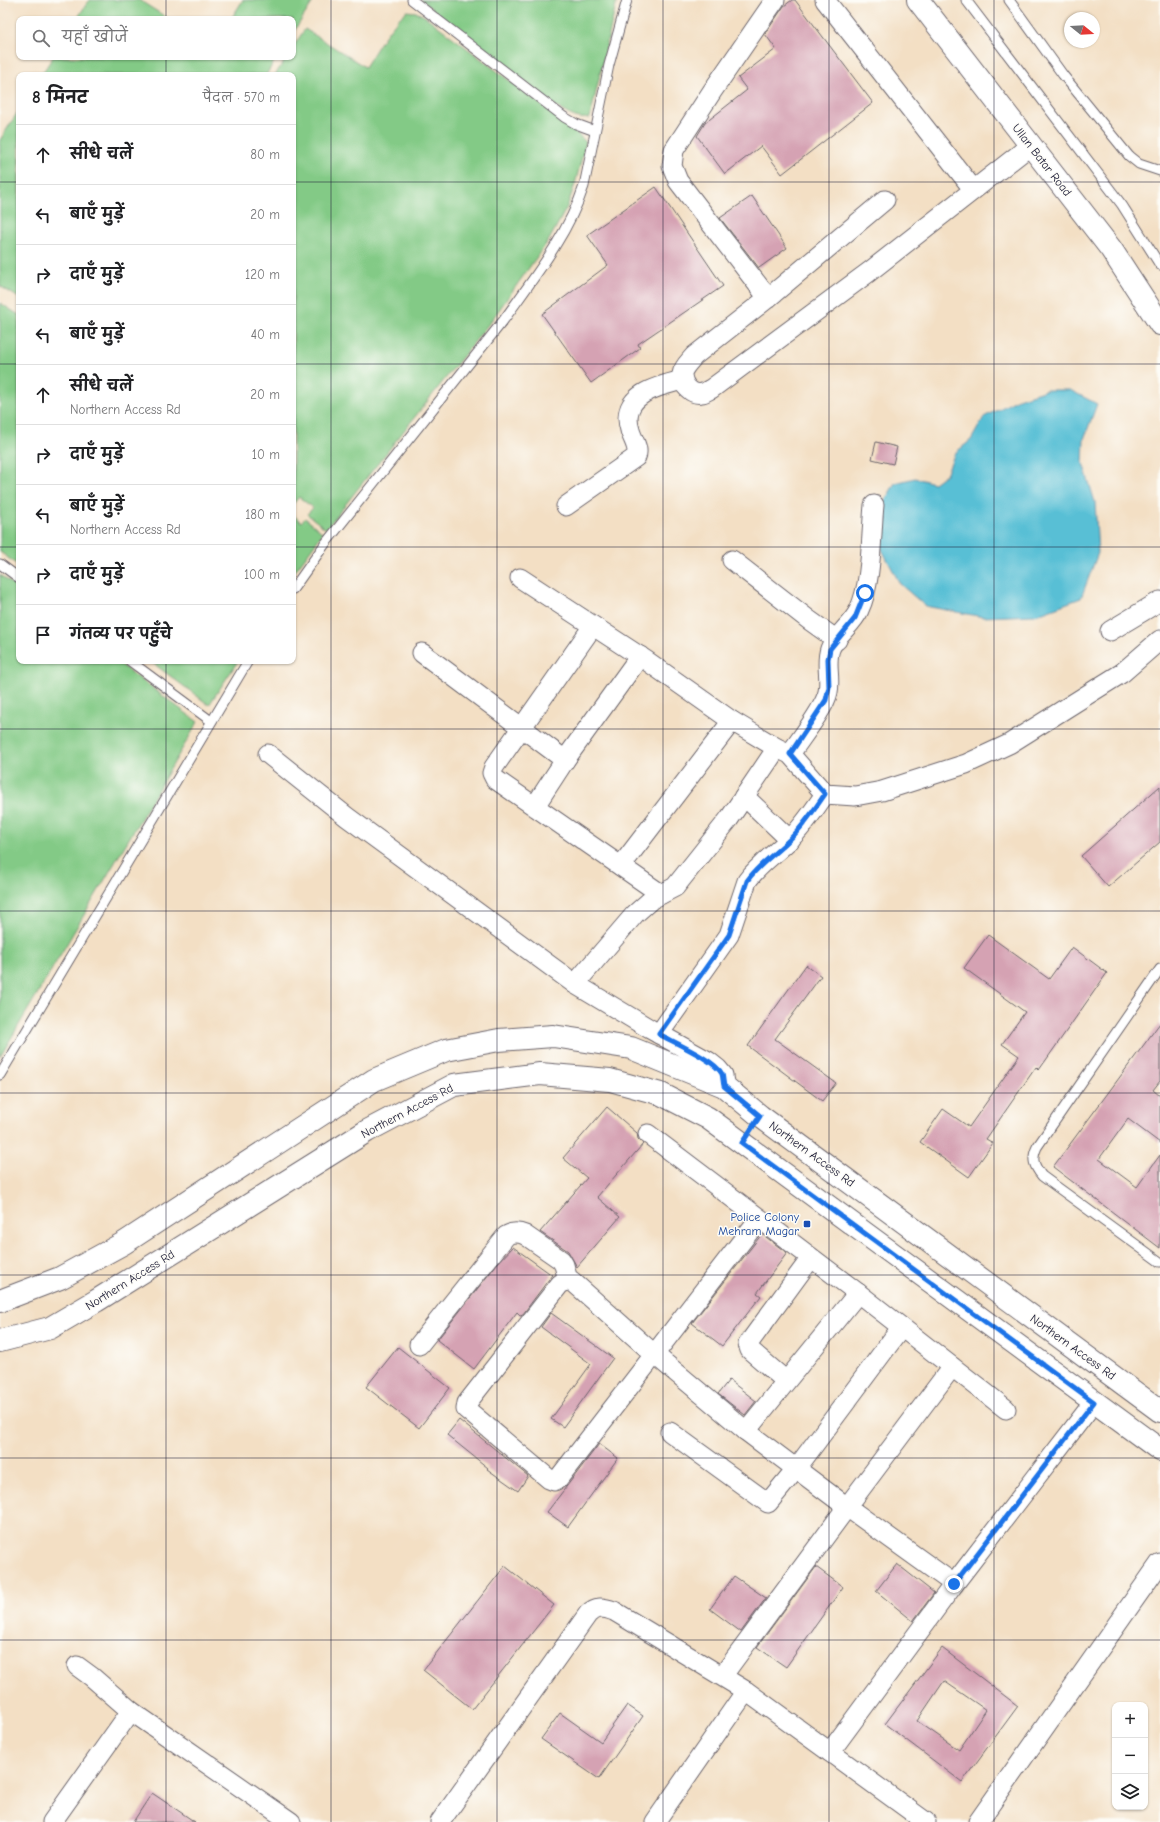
<!DOCTYPE html>
<html lang="hi">
<meta charset="utf-8">
<style>
:root{--surface:#fff;--page:#f2f2f2;--text:#202124;--muted:#757577;--line:#e0e0e0}
body{margin:0;font-family:"Comic Neue","Playpen Sans Deva",sans-serif;background:var(--page);color:var(--text)}
.controls{position:absolute;right:12px;bottom:12px;display:grid;overflow:hidden;border-radius:8px;box-shadow:0 1px 3px #0004}
.controls button{width:36px;height:36px;display:grid;place-items:center;padding:0;border:0;border-bottom:1px solid var(--line);background:var(--surface);color:var(--text);font:20px sans-serif}
.compass{position:absolute;left:1064px;top:12px;width:36px;height:36px;border-radius:50%;background:var(--surface);box-shadow:0 1px 3px #0004;rotate:108deg}
.stop{position:absolute;width:12px;height:12px;margin:-9px;border:3px solid #1a73e8;border-radius:50%;background:#fff}
.stop.end{background:#1a73e8;border-color:#fff;box-shadow:0 1px 4px #0008}
.list{margin:0;padding:0;list-style:none}
h2{display:flex;justify-content:space-between;align-items:center;height:52px;margin:0;padding:0 16px;font-size:17px}
h2 small{font-size:13px;font-weight:400;color:var(--muted)}
.list li{display:grid;grid-template-columns:26px 1fr auto;gap:12px;align-items:center;box-sizing:border-box;height:60px;padding:0 16px;border-top:1px solid var(--line)}
.list b{display:block;font-size:15px;white-space:nowrap}
.list p{margin:0;font-size:13px;white-space:nowrap;color:var(--muted)}
.list em{font-size:13px;font-style:normal;color:var(--muted)}
.icon{flex:none;width:22px;height:22px;fill:none;stroke:currentColor;stroke-width:2;stroke-linecap:round;stroke-linejoin:round}
.map{position:relative;flex:none;width:1160px;height:1822px;overflow:hidden}
.search{position:absolute;background:var(--surface);box-shadow:0 1px 3px #0004;left:16px;top:16px;width:280px;height:44px;display:flex;align-items:center;gap:10px;box-sizing:border-box;padding:0 14px;border-radius:8px;color:var(--muted);font-size:15px}
.panel{position:absolute;background:var(--surface);box-shadow:0 1px 3px #0004;left:16px;top:72px;width:280px;height:592px;border-radius:8px}
.map>svg:first-child{display:block}
.green{fill:#83ca86;stroke:#527660}
.water{fill:#58bfd5;stroke:#3d7088}
.building{fill:#d5a2b3;fill-rule:evenodd}
.lines{fill:none;stroke-linecap:round;stroke-linejoin:round}
.service-casing{stroke:#6b646b;stroke-width:11}
.minor-casing{stroke:#6b646b;stroke-width:21}
.tertiary-casing{stroke:#6b646b;stroke-width:24}
.secondary-casing{stroke:#6b646b;stroke-width:24}
.service{stroke:#fff;stroke-width:9}
.minor{stroke:#fff;stroke-width:19}
.tertiary{stroke:#fff;stroke-width:22}
.secondary{stroke:#fff;stroke-width:22}
.route{stroke:#1a73e8;stroke-width:5}
.grid{fill:none;stroke:#22223b;stroke-width:1;stroke-opacity:0.55}
.transit-dot{fill:#1a4fb4;stroke:#fdfcf7;stroke-width:1.5}
.labels{text-anchor:middle;stroke-width:3;stroke-linejoin:round;paint-order:stroke}
.street-label{font-size:12px;fill:#22223b;stroke:#fdfcf7}
.transit-label{font-size:12px;fill:#164399;stroke:#fdfcf7;text-anchor:end}
</style>
<div class="map">
<svg width="1160" height="1822" viewBox="0 0 1160 1822">
<rect width="100%" height="100%" fill="#fdfcf7"/>
<filter id="ink" filterUnits="userSpaceOnUse"><feTurbulence type="fractalNoise" baseFrequency=".025" numOctaves="2"/><feDisplacementMap in="SourceGraphic" scale="8" xChannelSelector="R" yChannelSelector="G"/><feConvolveMatrix kernelMatrix="1 2 1 2 8 2 1 2 1" color-interpolation-filters="sRGB"/></filter>
<filter id="wash" filterUnits="userSpaceOnUse"><feTurbulence type="fractalNoise" baseFrequency=".012" numOctaves="4" result="noise"/><feDisplacementMap in="SourceGraphic" scale="16" xChannelSelector="R" yChannelSelector="G"/><feGaussianBlur stdDeviation="0.9" result="paint"/><feColorMatrix in="noise" values="0 0 0 0 0 0 0 0 0 0 0 0 0 0 0 0 0 1.4 0 .05"/><feComposite in="paint" operator="in"/></filter>
<g filter="url(#wash)">
<rect width="100%" height="100%" fill="#f3dfc4"/>
<!-- green -->
<g class="green">
<path d="M89,0h50l30,19h-92z"/>
<path d="M243,0h71l-21,33v-14h-62z"/>
<path d="M421,0h196l-27,118c-12,2 -20,-3 -29,-8z"/>
<path d="M407,11l9,1 10,5 143,109 17,16 -11,42 -8,23 -18,33 -58,81 -165,208 -19,-15 6,-6 -14,-11 -6,7v-429h-18l12,-18h6v-10l12,-18 60,38c13,-20 24,-41 42,-56z"/>
<path d="M53,57h224l-11,18h-225z"/>
<path d="M19,110v188l-19,-12v-146z"/>
<path d="M0,303l19,12v251l-19,-14z"/>
<path d="M293,515l8,7 4,-4 18,15 -30,41z"/>
<path d="M0,575l19,14v72h97l82,61 -198,335z"/>
<path d="M150,661h88l-29,44z"/>
</g>
<!-- water -->
<path class="water" d="M1046,390h24l27,14 -13,35 -1,24 12,39 3,51 -17,45 -46,17 -52,2 -58,-11 -25,-22 -20,-38 -3,-31 18,-32 20,-5 19,5 12,-9 9,-21 16,-13 13,-23 34,-18z"/>
<g id="blocks">
<!-- building -->
<g class="building">
<path d="M792,0h3l78,103 -91,71 -21,-28 -36,28 -28,-38 8,-13 42,-33 -9,-12 38,-29 -11,-15 19,-28z"/>
<path d="M656,187l67,99 -85,58 2,4 -49,35 -49,-69 66,-49 -21,-30z"/>
<path d="M752,196l35,52 -28,20 -39,-50z"/>
<path d="M876,442l21,5 -4,17 -21,-5z"/>
<path d="M1160,786v56l-52,45 -27,-31z"/>
<path d="M988,935l61,44 23,-32 35,26 -68,97 -3,-3 -50,72 7,4 -24,34 -49,-35 23,-33 26,18 50,-71 -17,-12 23,-32 -61,-44z"/>
<path d="M806,965l15,11 -46,63 61,44 -14,18 -74,-55z"/>
<path d="M1160,1023v58l-7,9 7,6v47l-32,-24 -29,40 38,28 23,-32v93l-107,-81z"/>
<path d="M607,1107l30,26 1,6 5,5 -46,53 23,20 -43,50 -9,-16 -28,-19 47,-54 -24,-20z"/>
<path d="M762,1234l25,19 -30,40 4,3 -39,50 -30,-23z"/>
<path d="M513,1247l39,28 -29,39 -3,1 -3,-3 -43,57 -37,-29 60,-76z"/>
<path d="M551,1313l62,45 -50,69 -12,-8 40,-55 -50,-37z"/>
<path d="M398,1347l52,41 -31,40 -53,-41z"/>
<path d="M729,1380l27,21 -11,14 -27,-21z"/>
<path d="M459,1420l69,56 -10,15 -31,-22 1,-1 -41,-33z"/>
<path d="M599,1444l19,14 -50,69 -21,-15z"/>
<path d="M897,1564l37,29 -21,28 -37,-30z"/>
<path d="M505,1566l49,39 -82,104 -49,-39z"/>
<path d="M816,1567l27,20 -57,80 -29,-20z"/>
<path d="M734,1576l32,22 -25,34 -31,-23z"/>
<path d="M942,1648l76,58 -56,76 -77,-58zM944,1681l42,29 -27,40 -42,-29z"/>
<path d="M627,1705l16,11 -44,63 -58,-40 19,-26 41,29z"/>
<path d="M152,1793l43,29h-62z"/>
</g>
</g>
</g>
<g filter="url(#ink)">
<use href="#blocks" fill-opacity="0" stroke="#6b646b" stroke-width="1"/>
<g class="lines">
<defs>
<g id="service">
<path d="M412,0l152,117 12,7 19,7"/>
<path d="M966,0l156,205 38,60"/>
<path d="M1009,0l54,75 66,81 10,8 21,7"/>
<path d="M0,564l19,14"/>
<path d="M293,589l32,-45 178,-223c30,-42 65,-86 81,-135l25,-121 18,-65"/>
<path d="M130,661l81,60"/>
<path d="M1160,969l-123,178c-6,12 -3,19 5,29l118,86"/>
<path d="M0,1075l248,-414"/>
</g>
<g id="minor">
<path d="M825,0l148,189"/>
<path d="M885,200l-117,98 -74,58c-4,5 -11,11 -12,18 -1,10 10,22 20,19 3,0 6,-3 9,-4l158,-117 162,-127"/>
<path d="M768,298l-90,-117 -6,-15 2,-16 39,-60 62,-90"/>
<path d="M566,506l70,-49c4,-9 -4,-18 -6,-27 -11,-35 27,-44 53,-50"/>
<path d="M732,560l77,60 28,20"/>
<path d="M520,578l127,83 85,60 45,27 13,6 35,40 30,2 27,-5 84,-27 43,-20 89,-56 24,-15 38,-33"/>
<path d="M593,626l-99,141 -2,6 3,6 166,115"/>
<path d="M1110,631l50,-30"/>
<path d="M422,653l143,107"/>
<path d="M268,754l79,63 228,167 75,45 58,32 10,8 5,6 1,11"/>
<path d="M790,754c10,-15 35,-46 38,-62 3,-14 -3,-29 2,-43 4,-12 23,-25 29,-39 13,-27 12,-74 15,-105"/>
<path d="M744,796l46,44"/>
<path d="M535,806l30,-46 75,-104"/>
<path d="M621,866l111,-145"/>
<path d="M575,984l60,-70 17,-15 23,-12 54,-68 48,-71"/>
<path d="M659,1034l70,-99 18,-54c11,-16 28,-27 42,-41 14,-13 25,-30 36,-46"/>
<path d="M648,1134l210,159 148,116"/>
<path d="M759,1219l-201,260 -4,2 -5,-2 -83,-70 1,-6 93,-119 8,-4 4,1 82,73 92,77 101,76 105,-140"/>
<path d="M419,1345l87,-109c6,-4 12,-4 19,-1l36,25 3,5 4,15"/>
<path d="M786,1381l-36,-31 -2,-6 63,-86"/>
<path d="M746,1431l112,-138"/>
<path d="M670,1432l98,71 28,-34 105,-141"/>
<path d="M77,1666l15,11 39,34 160,111"/>
<path d="M723,1675l124,-168 107,77 140,-182"/>
<path d="M830,1752l124,-168"/>
<path d="M52,1822l79,-111"/>
<path d="M440,1822l148,-208c8,-8 15,-7 26,-3l132,80 180,131"/>
<path d="M655,1822l91,-131"/>
<path d="M978,1822l182,-259"/>
</g>
<path id="tertiary" d="M918,0l193,249 49,75"/>
<g id="secondary">
<path d="M0,1301l60,-23 64,-35 250,-163 72,-30 53,-10 54,-4 78,12 93,38 36,30 400,295"/>
<path d="M0,1341l50,-13 46,-27 271,-170 87,-46 86,-11 70,6 51,14 47,24 452,332"/>
</g>
</defs>
<!-- service casing -->
<use href="#service" class="service-casing"/>
<!-- minor casing -->
<use href="#minor" class="minor-casing"/>
<!-- tertiary casing -->
<use href="#tertiary" class="tertiary-casing"/>
<!-- secondary casing -->
<use href="#secondary" class="secondary-casing"/>
<!-- service -->
<use href="#service" class="service"/>
<!-- minor -->
<use href="#minor" class="minor"/>
<!-- tertiary -->
<use href="#tertiary" class="tertiary"/>
<!-- secondary -->
<use href="#secondary" class="secondary"/>
</g>
</g>
<g class="lines" filter="url(#ink)">
<!-- route -->
<path class="route" d="M865,593l-10,25 -25,31 -2,10 1,28 -3,13 -36,54 35,40c-11,16 -22,33 -36,46 -14,14 -31,25 -42,41l-18,54 -70,99c14,8 56,26 63,40 1,3 1,8 2,12l36,30 -18,27 352,259 -140,182"/>
</g>
<!-- grid -->
<path class="grid" d="M166,0v19M331,0v1822M497,0v1822M663,0v1822M829,0v1822M994,0v1822M166,57v18M0,182h19M293,182h867M0,364h19M293,364h867M0,547h19M293,547h867M166,661v1161M0,729h1160M0,911h1160M0,1093h1160M0,1275h1160M0,1458h1160M0,1640h1160"/>
<!-- markers -->
<rect class="transit-dot" x="803" y="1220" width="8" height="8" rx="2"/>
<g class="labels">
<!-- street labels -->
<g class="street-label">
<text transform="translate(1042 160) rotate(52)" y="4">Ullan Batar Road</text>
<text transform="translate(407 1111) rotate(-28)" y="4">Northern Access Rd</text>
<text transform="translate(812 1154) rotate(36)" y="4">Northern Access Rd</text>
<text transform="translate(130 1280) rotate(-32)" y="4">Northern Access Rd</text>
<text transform="translate(1073 1347) rotate(36)" y="4">Northern Access Rd</text>
</g>
<!-- transit labels -->
<g class="transit-label">
<text x="799" y="1221">Police Colony<tspan x="799" dy="14">Mehram Magar</tspan></text>
</g>
</g>
</svg>
<div class="controls">
<button>+</button>
<button>−</button>
<button><svg class="icon" aria-label="layers" viewBox="0 0 24 24"><path d="M12 4l9 5-9 5-9-5zM3 14l9 5 9-5"/></svg></button>
</div>
<svg class="compass" viewBox="-18 -18 36 36"><path d="M0-13l5 13h-10z" fill="#e53935"/><path d="M0 13l5-13h-10z" fill="#757577"/></svg>
<div class="stop" style="left:865px;top:593px"></div>
<div class="stop end" style="left:954px;top:1584px"></div>
<div class="search"><svg class="icon" aria-label="search" viewBox="0 0 24 24"><circle cx="10" cy="10" r="6"/><path d="M15 15l6 6"/></svg>यहाँ खोजें</div>
<section class="panel">
<h2>8 मिनट<small>पैदल · 570 m</small></h2>
<ul class="list">
<li><svg class="icon" aria-label="ahead" viewBox="0 0 24 24"><path d="M12 20V5M6 11l6-6 6 6"/></svg><div><b>सीधे चलें</b></div><em>80 m</em></li>
<li><svg class="icon" aria-label="left" viewBox="0 0 24 24"><path d="M17 20v-9H6M10 6l-5 5 5 5"/></svg><div><b>बाएँ मुड़ें</b></div><em>20 m</em></li>
<li><svg class="icon" aria-label="right" viewBox="0 0 24 24"><path d="M7 20v-9h11M14 6l5 5-5 5"/></svg><div><b>दाएँ मुड़ें</b></div><em>120 m</em></li>
<li><svg class="icon" aria-label="left" viewBox="0 0 24 24"><path d="M17 20v-9H6M10 6l-5 5 5 5"/></svg><div><b>बाएँ मुड़ें</b></div><em>40 m</em></li>
<li><svg class="icon" aria-label="ahead" viewBox="0 0 24 24"><path d="M12 20V5M6 11l6-6 6 6"/></svg><div><b>सीधे चलें</b><p>Northern Access Rd</p></div><em>20 m</em></li>
<li><svg class="icon" aria-label="right" viewBox="0 0 24 24"><path d="M7 20v-9h11M14 6l5 5-5 5"/></svg><div><b>दाएँ मुड़ें</b></div><em>10 m</em></li>
<li><svg class="icon" aria-label="left" viewBox="0 0 24 24"><path d="M17 20v-9H6M10 6l-5 5 5 5"/></svg><div><b>बाएँ मुड़ें</b><p>Northern Access Rd</p></div><em>180 m</em></li>
<li><svg class="icon" aria-label="right" viewBox="0 0 24 24"><path d="M7 20v-9h11M14 6l5 5-5 5"/></svg><div><b>दाएँ मुड़ें</b></div><em>100 m</em></li>
<li><svg class="icon" aria-label="arrive" viewBox="0 0 24 24"><path d="M6 21V4h12l-3 4 3 4H6"/></svg><div><b>गंतव्य पर पहुँचे</b></div></li>
</ul>
</section>
</div>
